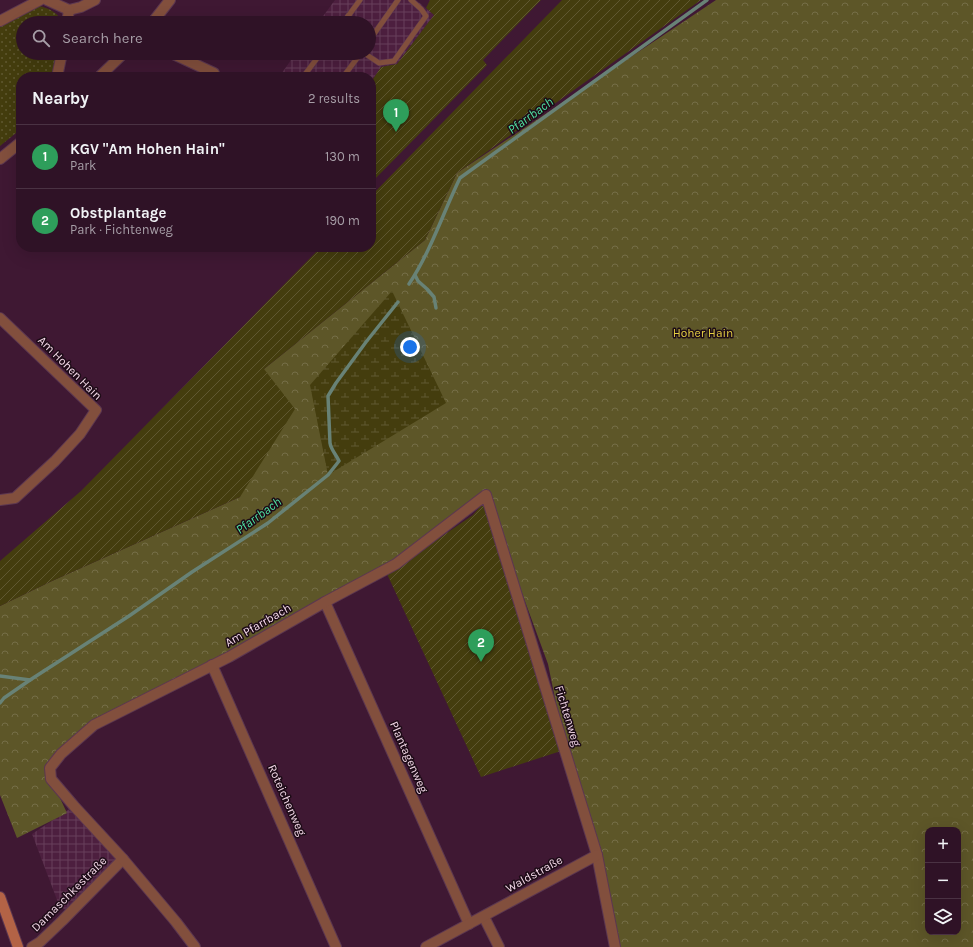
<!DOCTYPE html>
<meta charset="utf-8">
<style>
:root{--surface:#2f1226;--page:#371b2e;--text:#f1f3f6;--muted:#a79ea7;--line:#4a3243;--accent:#50d398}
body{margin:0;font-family:Karla,sans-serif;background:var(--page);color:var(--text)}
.controls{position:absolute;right:12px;bottom:12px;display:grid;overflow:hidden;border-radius:8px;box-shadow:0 4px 16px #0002}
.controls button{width:36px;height:36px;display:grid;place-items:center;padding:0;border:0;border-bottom:1px solid var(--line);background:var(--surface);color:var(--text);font:20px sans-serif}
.you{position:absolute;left:410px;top:347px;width:14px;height:14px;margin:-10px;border:3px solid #fff;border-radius:50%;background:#1a73e8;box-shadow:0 0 0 6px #1a73e833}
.badge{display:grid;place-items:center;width:26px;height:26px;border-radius:50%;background:var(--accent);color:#fff;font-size:13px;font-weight:700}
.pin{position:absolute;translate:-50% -33px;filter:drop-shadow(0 1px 2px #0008)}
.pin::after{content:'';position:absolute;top:21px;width:14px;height:12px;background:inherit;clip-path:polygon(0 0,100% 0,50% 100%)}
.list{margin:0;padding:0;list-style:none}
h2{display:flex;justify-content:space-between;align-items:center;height:52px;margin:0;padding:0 16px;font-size:17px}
h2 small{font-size:13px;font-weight:400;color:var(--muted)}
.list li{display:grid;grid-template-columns:26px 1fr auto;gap:12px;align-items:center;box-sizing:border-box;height:64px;padding:0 16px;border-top:1px solid var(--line)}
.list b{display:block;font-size:15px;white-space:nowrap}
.list p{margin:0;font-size:13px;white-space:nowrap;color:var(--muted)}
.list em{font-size:13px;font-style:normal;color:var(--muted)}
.icon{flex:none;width:22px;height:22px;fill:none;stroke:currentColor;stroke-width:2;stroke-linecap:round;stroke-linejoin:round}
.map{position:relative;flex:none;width:973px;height:947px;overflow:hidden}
.search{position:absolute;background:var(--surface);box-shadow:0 4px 16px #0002;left:16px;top:16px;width:360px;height:44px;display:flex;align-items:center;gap:10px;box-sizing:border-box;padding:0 14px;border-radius:22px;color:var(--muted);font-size:15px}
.panel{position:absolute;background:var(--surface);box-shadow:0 4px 16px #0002;left:16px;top:72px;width:360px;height:180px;border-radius:16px}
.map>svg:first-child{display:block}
.industrial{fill:url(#industrial-grid)}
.grass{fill:url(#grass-dots)}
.forest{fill:url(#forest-crowns);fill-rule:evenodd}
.wetland{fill:url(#wetland-marsh)}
.garden{fill:url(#garden-furrows)}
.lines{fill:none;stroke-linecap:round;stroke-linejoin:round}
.stream{stroke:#688276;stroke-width:3.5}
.lane-casing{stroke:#5c3750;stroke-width:6}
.street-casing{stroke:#5c3750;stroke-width:12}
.secondary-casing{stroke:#5c3750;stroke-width:12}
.lane{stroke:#824f3d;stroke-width:5}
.street{stroke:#824f3d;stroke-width:10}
.secondary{stroke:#b36346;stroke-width:10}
.labels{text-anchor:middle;stroke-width:3;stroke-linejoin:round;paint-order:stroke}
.park-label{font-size:12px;fill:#e6d043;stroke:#1c0b16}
.street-label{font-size:12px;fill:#f4d9e9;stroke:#1c0b16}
.water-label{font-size:13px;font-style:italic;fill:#50e3a2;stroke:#1c0b16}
</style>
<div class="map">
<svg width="973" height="947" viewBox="0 0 973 947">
<defs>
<pattern id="industrial-grid" width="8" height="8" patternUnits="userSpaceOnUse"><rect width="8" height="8" fill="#4d1f3f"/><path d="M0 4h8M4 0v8" fill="none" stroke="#673f5b"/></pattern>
<pattern id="grass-dots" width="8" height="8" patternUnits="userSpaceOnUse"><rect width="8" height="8" fill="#443d0e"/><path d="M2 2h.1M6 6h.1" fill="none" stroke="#605831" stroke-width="1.8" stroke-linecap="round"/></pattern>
<pattern id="forest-crowns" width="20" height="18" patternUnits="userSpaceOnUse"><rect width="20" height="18" fill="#5d5628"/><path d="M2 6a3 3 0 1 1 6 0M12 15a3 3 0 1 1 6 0" fill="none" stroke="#756e47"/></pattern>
<pattern id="wetland-marsh" width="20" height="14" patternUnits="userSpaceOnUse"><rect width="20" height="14" fill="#443d0e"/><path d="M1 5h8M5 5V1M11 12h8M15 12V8" fill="none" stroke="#605831"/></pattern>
<pattern id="garden-furrows" width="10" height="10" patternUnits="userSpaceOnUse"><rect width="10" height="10" fill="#443d0e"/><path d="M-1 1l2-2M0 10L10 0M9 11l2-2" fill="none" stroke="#605831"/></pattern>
</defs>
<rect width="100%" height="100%" fill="#3f1833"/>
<!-- industrial -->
<g class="industrial">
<path d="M335,0h81l18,15 -37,49 -16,3 -10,15v-5h-92l17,-24h73v-30h-51z"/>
<path d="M74,806l49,53 -54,54 -10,-8 -27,-71z"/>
</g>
<!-- grass -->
<path class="grass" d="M40,6c10,3 19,7 22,17h-39v30h34l-4,24h-32v52l-21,17v-122l37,-17z"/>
<!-- forest -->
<path class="forest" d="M716,0h257v947h-358l-49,-195 -18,-88 -62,-169 -90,69 -302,161 -33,29 -10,25 16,34 -50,25 -17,-43v-189l52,-25 188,-84 24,-128 161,-129 32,-67zM928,830h30v102h-30z"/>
<!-- wetland -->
<path class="wetland" d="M392,291l54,112 -118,72 -18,-90z"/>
<!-- garden -->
<g class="garden">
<path d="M430,0h111l-58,60 4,5 -114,116h-2v-99l10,-15 16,-3 37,-49 -8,-7z"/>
<path d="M562,0h139l-244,173 -32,67 -161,129 31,40 -55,88 -188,84 -52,25v-45l81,-70 240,-244h50v-51z"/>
<path d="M485,501l76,250 -80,26 -94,-203 86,-59z"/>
</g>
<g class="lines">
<!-- stream -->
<g class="stream">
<path d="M415,275l3,6 9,8 7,8 2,11"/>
<path d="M409,284c22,-33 34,-71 51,-106l247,-178"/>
<path d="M0,676l30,4"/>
<path d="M0,703l4,-5 26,-18 99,-64 63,-44 76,-49 60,-48 11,-14c-3,-7 -8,-11 -9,-18l-2,-47 8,-13 30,-41 32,-40"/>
</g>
<defs>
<g id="lane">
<path d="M348,16l10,7"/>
<path d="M343,23l17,-23"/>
<path d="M369,41l29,-41"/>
<path d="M364,53l15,10 15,-2 32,-45 -5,-7 -10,-9"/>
<path d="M303,77l18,-24"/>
<path d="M343,77l18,-24"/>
</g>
<g id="street">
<path d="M47,0l22,10 12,-3 14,-7"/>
<path d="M0,21l40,-21"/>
<path d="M67,23l2,-13"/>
<path d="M152,23l18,-23"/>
<path d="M171,53l43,20"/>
<path d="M57,77l5,-24"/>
<path d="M99,77l25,-24"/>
<path d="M0,159l21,-17"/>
<path d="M0,318l96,92 -16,24 -25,27 -40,37 -15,2"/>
<path d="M325,602l144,322"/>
<path d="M212,665l124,282"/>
<path d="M484,917l15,30"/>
<path d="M32,947l8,-5 22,-21 61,-62"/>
<path d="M195,947l-19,-25 -53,-63 -49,-53 -23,-27 -1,-11 11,-14 33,-29 135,-68 96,-55 71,-38 90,-69 111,360 18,92"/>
<path d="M426,947l171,-92"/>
</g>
<path id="secondary" d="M0,897l18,50"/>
</defs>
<!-- lane casing -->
<use href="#lane" class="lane-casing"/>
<!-- street casing -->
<use href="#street" class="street-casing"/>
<!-- secondary casing -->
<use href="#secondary" class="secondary-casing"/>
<!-- lane -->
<use href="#lane" class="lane"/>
<!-- street -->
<use href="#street" class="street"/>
<!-- secondary -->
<use href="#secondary" class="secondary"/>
</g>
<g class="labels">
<!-- park labels -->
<g class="park-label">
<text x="703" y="337">Hoher Hain</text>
</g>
<!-- street labels -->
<g class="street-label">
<text transform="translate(70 368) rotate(45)" y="4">Am Hohen Hain</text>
<text transform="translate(258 625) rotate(-30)" y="4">Am Pfarrbach</text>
<text transform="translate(568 716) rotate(73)" y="4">Fichtenweg</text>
<text transform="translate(409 757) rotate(66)" y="4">Plantagenweg</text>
<text transform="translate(287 800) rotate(66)" y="4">Roteichenweg</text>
<text transform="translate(534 874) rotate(-29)" y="4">Waldstraße</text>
<text transform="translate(69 894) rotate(-45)" y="4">Damaschkestraße</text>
</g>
<!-- water labels -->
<g class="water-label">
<text transform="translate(530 115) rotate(-36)" y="5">Pfarrbach</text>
<text transform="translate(258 515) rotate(-36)" y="5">Pfarrbach</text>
</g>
</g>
</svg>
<div class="controls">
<button>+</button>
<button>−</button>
<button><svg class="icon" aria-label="layers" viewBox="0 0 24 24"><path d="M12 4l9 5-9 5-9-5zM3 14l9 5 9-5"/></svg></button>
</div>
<div class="you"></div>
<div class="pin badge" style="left:396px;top:132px;background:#2e9e5b">1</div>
<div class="pin badge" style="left:481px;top:662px;background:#2e9e5b">2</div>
<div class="search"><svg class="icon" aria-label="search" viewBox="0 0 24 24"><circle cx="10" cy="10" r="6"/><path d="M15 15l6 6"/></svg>Search here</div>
<section class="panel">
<h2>Nearby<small>2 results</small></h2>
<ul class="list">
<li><span class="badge" style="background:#2e9e5b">1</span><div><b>KGV &quot;Am Hohen Hain&quot;</b><p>Park</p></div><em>130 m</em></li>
<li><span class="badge" style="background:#2e9e5b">2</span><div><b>Obstplantage</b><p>Park · Fichtenweg</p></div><em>190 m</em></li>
</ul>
</section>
</div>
